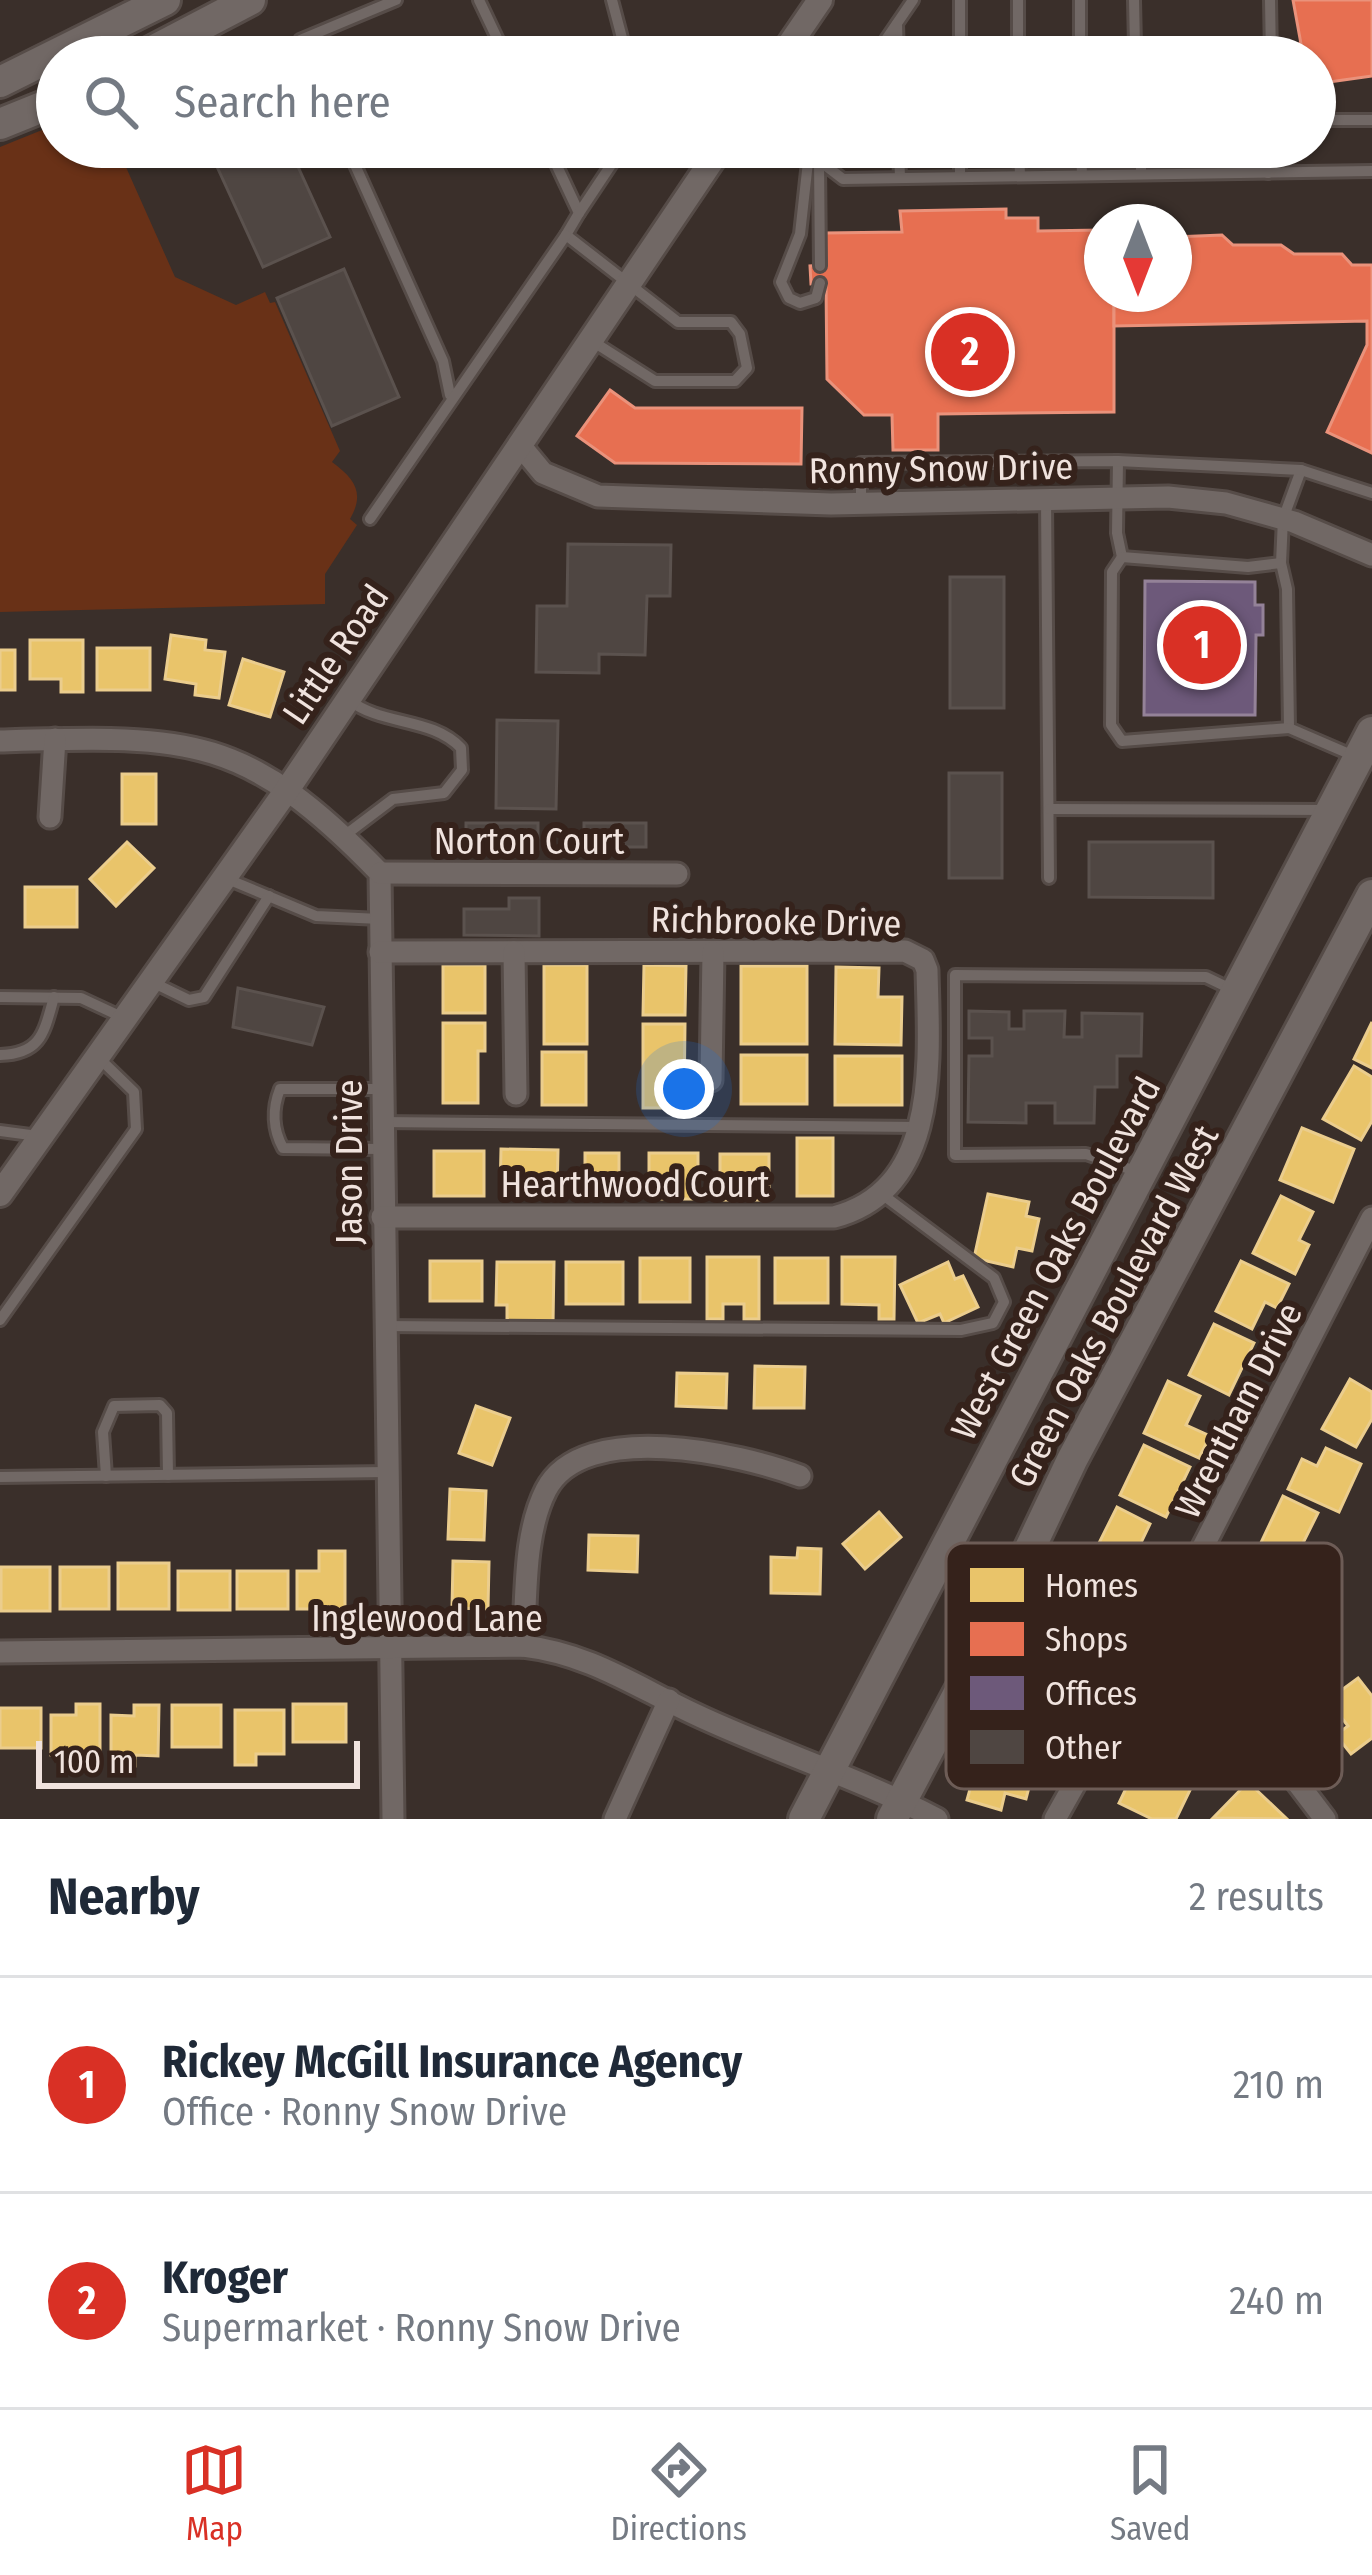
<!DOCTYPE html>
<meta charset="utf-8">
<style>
:root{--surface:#fff;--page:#f2f2f3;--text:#1f2937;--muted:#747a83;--line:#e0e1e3;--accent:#d93025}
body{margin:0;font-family:"Fira Sans Condensed",sans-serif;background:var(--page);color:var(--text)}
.compass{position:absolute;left:1084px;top:204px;width:108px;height:108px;border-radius:50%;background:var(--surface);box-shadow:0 3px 9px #0004;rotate:180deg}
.scale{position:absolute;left:36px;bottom:30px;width:324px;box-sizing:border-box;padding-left:12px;border:6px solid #f0e3de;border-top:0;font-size:33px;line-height:42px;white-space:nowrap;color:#f0e3de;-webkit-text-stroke:9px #35221b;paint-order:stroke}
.you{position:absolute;left:684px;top:1089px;width:42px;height:42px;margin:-30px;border:9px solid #fff;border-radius:50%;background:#1a73e8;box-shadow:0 0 0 18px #1a73e833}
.badge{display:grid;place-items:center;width:78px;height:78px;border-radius:50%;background:var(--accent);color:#fff;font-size:39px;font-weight:700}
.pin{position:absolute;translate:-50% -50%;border:6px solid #fff;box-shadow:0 3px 12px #0006}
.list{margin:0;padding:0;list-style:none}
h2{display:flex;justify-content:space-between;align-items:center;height:156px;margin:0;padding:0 48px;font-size:51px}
h2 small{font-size:39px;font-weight:400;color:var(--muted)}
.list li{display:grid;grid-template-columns:78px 1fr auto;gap:36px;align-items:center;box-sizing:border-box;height:216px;padding:0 48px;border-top:3px solid var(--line)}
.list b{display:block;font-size:45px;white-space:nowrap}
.list p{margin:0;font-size:39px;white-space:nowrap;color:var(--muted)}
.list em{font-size:39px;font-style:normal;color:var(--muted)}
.icon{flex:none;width:66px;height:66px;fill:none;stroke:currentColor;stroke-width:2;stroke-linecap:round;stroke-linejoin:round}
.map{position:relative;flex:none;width:1372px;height:1819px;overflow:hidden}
.search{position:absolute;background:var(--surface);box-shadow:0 3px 9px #0004;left:36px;right:36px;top:36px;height:132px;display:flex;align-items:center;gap:30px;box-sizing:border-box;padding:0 42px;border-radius:66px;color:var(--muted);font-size:45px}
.sheet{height:588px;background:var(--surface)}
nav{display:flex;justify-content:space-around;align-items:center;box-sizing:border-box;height:168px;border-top:3px solid var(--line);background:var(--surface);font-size:33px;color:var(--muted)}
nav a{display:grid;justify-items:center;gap:6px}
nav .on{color:var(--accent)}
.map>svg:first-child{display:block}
.green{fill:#693117}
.homes{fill:#e9c46a;stroke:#ebcd8d;stroke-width:3}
.shops{fill:#e76f51;stroke:#ea927b;stroke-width:3}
.offices{fill:#6d597a;stroke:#948298;stroke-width:3}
.building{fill:#4f4642;stroke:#5b524e;stroke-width:3}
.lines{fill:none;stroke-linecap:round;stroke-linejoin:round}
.service-casing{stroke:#564c48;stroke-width:16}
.minor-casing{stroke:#564c48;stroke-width:27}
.tertiary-casing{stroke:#564c48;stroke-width:30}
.secondary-casing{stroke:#564c48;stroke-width:36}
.service{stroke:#716865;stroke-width:10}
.minor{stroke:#716865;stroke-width:21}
.tertiary{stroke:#716865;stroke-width:24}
.secondary{stroke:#716865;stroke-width:30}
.labels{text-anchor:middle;stroke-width:12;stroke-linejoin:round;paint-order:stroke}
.street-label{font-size:36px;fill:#f0e3de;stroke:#35221b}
.key{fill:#35221b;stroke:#6d5c56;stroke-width:3}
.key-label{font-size:33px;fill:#f0e3de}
</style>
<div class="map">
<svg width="1372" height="1819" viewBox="0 0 1372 1819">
<rect width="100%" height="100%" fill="#3a2f2a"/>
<!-- green -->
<path class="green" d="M57,124v23h60l58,130 61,28 29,-13 5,11 5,-1 65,149 -8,11c23,17 33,31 18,57l7,6 -32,49v30l-325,8v-465z"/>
<!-- homes -->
<g class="homes">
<path d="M171,635l35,5 -1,10 20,2 -6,46 -24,-3 1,-11 -31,-5z"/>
<path d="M30,640h53v52h-22v-13h-31z"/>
<rect x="97" y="648" width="53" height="42"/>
<rect x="0" y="650" width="15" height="40"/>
<path d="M243,659l41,13 -14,45 -41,-12z"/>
<rect x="122" y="774" width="34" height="50"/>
<path d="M127,842l27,26 -38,38 -26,-27z"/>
<rect x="25" y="887" width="52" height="40"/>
<rect x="443" y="965" width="42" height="48"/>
<rect x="544" y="965" width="43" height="79"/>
<path d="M644,965l42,1 -1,49h-42z"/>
<rect x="741" y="966" width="66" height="78"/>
<path d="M836,967l43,1 -1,29h24l-1,48 -66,-1z"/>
<path d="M1372,1022v46l-18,-9z"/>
<path d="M443,1023h42v28h-7v52h-35z"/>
<path d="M643,1024h42l-1,84h-41z"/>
<rect x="542" y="1052" width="44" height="53"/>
<rect x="741" y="1055" width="66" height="49"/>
<rect x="835" y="1056" width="67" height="49"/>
<path d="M1354,1066l18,11v44l-11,19 -38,-21z"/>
<path d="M1302,1128l52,21 -21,53 -53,-22z"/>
<rect x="797" y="1138" width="36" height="58"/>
<path d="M501,1149l57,1 -1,45 -57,-1z"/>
<rect x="434" y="1151" width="50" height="45"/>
<rect x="585" y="1153" width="34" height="40"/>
<rect x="649" y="1153" width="49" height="46"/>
<rect x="720" y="1154" width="49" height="46"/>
<path d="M988,1194l41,8 -3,14 13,3 -7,32 -15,-3 -4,19 -39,-9z"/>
<path d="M1281,1196l32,16 -14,28 10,5 -14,29 -42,-21z"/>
<path d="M707,1257h52v62h-15v-15h-21v15h-16z"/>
<path d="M842,1257h53l-1,62h-15v-14l-37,-1z"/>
<rect x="640" y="1258" width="50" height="44"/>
<rect x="775" y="1258" width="53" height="45"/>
<rect x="430" y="1261" width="52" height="40"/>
<path d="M1241,1261l48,23 -12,24 -12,-6 -13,27 -36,-18z"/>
<path d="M497,1262h57l-1,62h-46v-19h-11z"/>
<rect x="566" y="1262" width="57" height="42"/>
<path d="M948,1262l7,17 8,-3 15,31 -34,16 -4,-9 -22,9 -18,-38z"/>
<path d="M1214,1324l40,19 -25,52 -40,-20z"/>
<path d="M755,1366l50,1 -1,41h-50z"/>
<path d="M677,1373l50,1 -1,34 -50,-2z"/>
<path d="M1350,1379l22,13v27l-16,28 -34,-18z"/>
<path d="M1168,1381l32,15 -14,29 24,11 -11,22 -55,-25z"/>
<path d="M476,1406l34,12 -18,47 -33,-12z"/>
<path d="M1144,1445l46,22 -24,50 -46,-22z"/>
<path d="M1326,1448l35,16 -22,48 -51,-23 14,-30 15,7z"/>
<path d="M450,1489l36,2 -2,49 -36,-1z"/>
<path d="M1283,1496l35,17 -18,36 14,7 -9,19 -48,-24z"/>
<path d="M1117,1507l33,17 -14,29 10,5 -10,21 -44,-22z"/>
<path d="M879,1512l22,25 -36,32 -22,-25z"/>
<path d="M589,1535l49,1 -1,36 -49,-2z"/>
<path d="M798,1548l23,1 -1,45 -49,-1v-36l26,1z"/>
<path d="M319,1551h26v58h-48v-38h22z"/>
<path d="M453,1561l36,1 -1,47 -36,-1z"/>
<rect x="118" y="1563" width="51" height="46"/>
<rect x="1" y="1567" width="49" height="44"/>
<rect x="60" y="1567" width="49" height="42"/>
<rect x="178" y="1571" width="52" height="39"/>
<rect x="237" y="1571" width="51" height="38"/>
<path d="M1358,1678l14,18v42l-21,16 -15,-19 12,-9 -20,-26z"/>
<path d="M76,1704h24v51h-49v-40h25z"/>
<rect x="293" y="1704" width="53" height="38"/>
<path d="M134,1705h25l-1,51 -23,-1v11h-24v-51l23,1z"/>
<rect x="172" y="1705" width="49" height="42"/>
<rect x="0" y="1708" width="41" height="40"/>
<path d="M235,1710h49v44h-28v11h-21z"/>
<path d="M980,1753l54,15 -8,31 -21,-6 -4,17 -34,-10z"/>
<path d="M1156,1766l37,18 -17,35h-24l-33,-16 11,-23 16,7z"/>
<path d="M1248,1782l39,37 -74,-1z"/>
</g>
<!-- shops -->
<g class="shops">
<path d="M1293,0h79v76l-43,6v-5h-14v-20h-24l-1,-13h11z"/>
<path d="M1006,209v9h32v13l64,-1v64h12v118l-176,2v36h-45l-1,-35h-28l-37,-36 -1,-96 -15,1 -1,-18 16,-1 -1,-32 77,-1 -2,-21z"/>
<path d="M1222,235l11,10h48l13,9h48l10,11h20v188l-45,-21 40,-87v-24l-253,5v-32h60v-57z"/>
<path d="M610,390l25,18h167l-1,56 -186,-1 -38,-27z"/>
</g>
<!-- offices -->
<path class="offices" d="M1145,581l110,1v23h8v30h-7l-1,80h-111z"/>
<!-- building -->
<g class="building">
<path d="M208,147h81l41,90 -67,30z"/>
<path d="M344,269l55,128 -67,29 -55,-128z"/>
<path d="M568,544l103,1 -1,51h-23l-2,59 -46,-1v19l-63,-1 1,-66h30z"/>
<rect x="950" y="577" width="54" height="131"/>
<path d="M497,720l61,1 -2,88 -60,-1z"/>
<rect x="949" y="773" width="53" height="105"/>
<rect x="466" y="823" width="72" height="26"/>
<rect x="584" y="823" width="62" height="24"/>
<path d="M1089,842h124v56l-124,-1z"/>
<path d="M509,898h30v38l-75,-1v-26h45z"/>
<path d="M238,988l86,19 -12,38 -79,-18z"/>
<path d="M969,1011l40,1v17h15v-18h41l-1,26h18v-24l60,1 -1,42h-24v31h-22l-1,36h-39v-20h-29v20l-58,-1 1,-66h23v-18h-23z"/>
</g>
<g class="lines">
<defs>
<g id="service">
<path d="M479,0l27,57"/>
<path d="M612,0l15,57"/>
<path d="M1018,0v57"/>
<path d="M1080,0v57"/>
<path d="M1134,0l1,46 136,-1"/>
<path d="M1270,0l1,57"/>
<path d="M897,24l1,33"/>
<path d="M307,57l-7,-17 96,-40"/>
<path d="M874,57l39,-57"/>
<path d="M960,57v-57"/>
<path d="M1315,120h57"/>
<path d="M347,147l96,214 7,34"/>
<path d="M548,147l31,66 -13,22 112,87h53l9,12 7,34 -12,13h-80l-63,-40"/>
<path d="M899,147l1,31"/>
<path d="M1019,147l1,29"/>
<path d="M1081,147l1,28"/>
<path d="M1141,147v27"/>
<path d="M819,161l1,105"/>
<path d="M1268,173l1,-26"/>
<path d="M960,177v-30"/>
<path d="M579,213l44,-66"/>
<path d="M820,283l-4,15 -16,5 -11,-5 -8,-16 19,-48 9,-81 34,26 529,-8"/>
<path d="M1118,461l-1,72 5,24"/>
<path d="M1301,470l-18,49 -2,44 6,26 2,139 65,28"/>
<path d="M1046,499l3,379"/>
<path d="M861,503v-40l257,-2 183,9 71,23"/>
<path d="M370,519l196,-284"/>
<path d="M1281,563l-33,4 -126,-10 -10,15 -1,153 11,16 167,-13"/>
<path d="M1049,809l278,1"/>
<path d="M344,836l49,-37 51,-6 18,-23 -1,-22c-29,-31 -79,-22 -112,-48"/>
<path d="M225,878l91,38 64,3"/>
<path d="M154,983l35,17 15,-3 65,-101"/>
<path d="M0,997l81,1 43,20"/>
<path d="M0,1055c41,-1 44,-22 54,-58"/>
<path d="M381,1089h-101c-8,20 -7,41 3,59l98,1"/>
<path d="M381,1122l537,5"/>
<path d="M0,1131l38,5"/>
<path d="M1141,1173l-55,-19 -131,1v-180l251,2 25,12"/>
<path d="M0,1320l136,-191 -2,-37 -34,-33"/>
<path d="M383,1326l578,4 32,-7 11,-21 -10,-24 -111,-83"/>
<path d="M106,1476l-3,-44 11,-26 46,-1 7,8 1,62"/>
<path d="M0,1477l386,-5"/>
</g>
<g id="minor">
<path d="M519,444l24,29 55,23 233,8 337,-7 58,6 68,19 78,33"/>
<path d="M0,741c188,-5 244,-9 380,132l13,946"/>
<path d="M50,817l5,-78"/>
<path d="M380,873l297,1"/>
<path d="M380,952l525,-1 18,9 4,10c2,89 14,219 -93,247h-452"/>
<path d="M514,952l2,142"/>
<path d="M711,1080l2,-128"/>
<path d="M523,1646c4,-50 0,-111 23,-156 37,-72 195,-36 254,-14"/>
<path d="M1151,1648l104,79 70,92"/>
<path d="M0,1652l523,-6c69,8 116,43 178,71 78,36 160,62 236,102"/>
<path d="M615,1819l54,-119"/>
<path d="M1055,1819l96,-171 221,-430"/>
</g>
<g id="tertiary">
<path d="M781,57l39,-57"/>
<path d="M0,1194l289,-407 432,-640"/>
</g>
<g id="secondary">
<path d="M141,57l109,-57"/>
<path d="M0,82l165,-82"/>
<path d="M0,124l57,-23"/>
<path d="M804,1819l568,-1087"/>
<path d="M892,1819l89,-168 91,-191 300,-565"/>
</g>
</defs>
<!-- service casing -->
<use href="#service" class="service-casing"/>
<!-- minor casing -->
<use href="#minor" class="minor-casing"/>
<!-- tertiary casing -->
<use href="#tertiary" class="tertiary-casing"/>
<!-- secondary casing -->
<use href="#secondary" class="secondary-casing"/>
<!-- service -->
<use href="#service" class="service"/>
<!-- minor -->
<use href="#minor" class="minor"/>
<!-- tertiary -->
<use href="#tertiary" class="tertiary"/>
<!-- secondary -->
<use href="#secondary" class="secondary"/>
</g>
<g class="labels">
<!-- street labels -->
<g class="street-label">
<text transform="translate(941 468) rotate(-1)" y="13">Ronny Snow Drive</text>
<text transform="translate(335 654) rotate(-56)" y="13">Little Road</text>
<text x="529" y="854">Norton Court</text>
<text transform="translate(776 921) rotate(1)" y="13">Richbrooke Drive</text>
<text transform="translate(349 1162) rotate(-90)" y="13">Jason Drive</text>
<text x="635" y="1197">Hearthwood Court</text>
<text transform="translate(1055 1258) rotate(-62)" y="13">West Green Oaks Boulevard</text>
<text transform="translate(1113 1306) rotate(-62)" y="13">Green Oaks Boulevard West</text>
<text transform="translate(1238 1410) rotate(-63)" y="13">Wrentham Drive</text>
<text x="427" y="1631">Inglewood Lane</text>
</g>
</g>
<!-- legend -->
<rect x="946" y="1543" width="396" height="246" rx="18" class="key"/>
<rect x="970" y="1568" width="54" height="34" fill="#e9c46a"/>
<rect x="970" y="1622" width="54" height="34" fill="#e76f51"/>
<rect x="970" y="1676" width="54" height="34" fill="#6d597a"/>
<rect x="970" y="1730" width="54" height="34" fill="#4f4642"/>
<g class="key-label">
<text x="1045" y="1597">Homes</text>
<text x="1045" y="1651">Shops</text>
<text x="1045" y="1705">Offices</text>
<text x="1045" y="1759">Other</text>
</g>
</svg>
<svg class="compass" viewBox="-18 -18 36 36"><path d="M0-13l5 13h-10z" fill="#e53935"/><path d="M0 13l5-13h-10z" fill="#747a83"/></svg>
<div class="scale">100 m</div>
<div class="you"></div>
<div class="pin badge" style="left:1202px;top:645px">1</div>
<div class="pin badge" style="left:970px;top:352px">2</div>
<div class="search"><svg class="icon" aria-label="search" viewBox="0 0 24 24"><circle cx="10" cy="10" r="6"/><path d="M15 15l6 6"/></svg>Search here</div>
</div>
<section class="sheet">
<h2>Nearby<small>2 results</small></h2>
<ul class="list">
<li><span class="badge">1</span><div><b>Rickey McGill Insurance Agency</b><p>Office · Ronny Snow Drive</p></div><em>210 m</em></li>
<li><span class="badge">2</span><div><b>Kroger</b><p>Supermarket · Ronny Snow Drive</p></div><em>240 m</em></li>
</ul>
</section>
<nav>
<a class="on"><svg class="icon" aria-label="map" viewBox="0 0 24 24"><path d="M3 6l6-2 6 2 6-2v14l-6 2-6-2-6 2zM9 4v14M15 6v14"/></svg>Map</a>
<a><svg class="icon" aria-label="directions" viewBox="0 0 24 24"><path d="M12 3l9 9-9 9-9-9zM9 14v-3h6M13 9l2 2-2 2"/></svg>Directions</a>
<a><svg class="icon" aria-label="saved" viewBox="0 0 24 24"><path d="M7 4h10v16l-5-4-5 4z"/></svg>Saved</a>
</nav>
